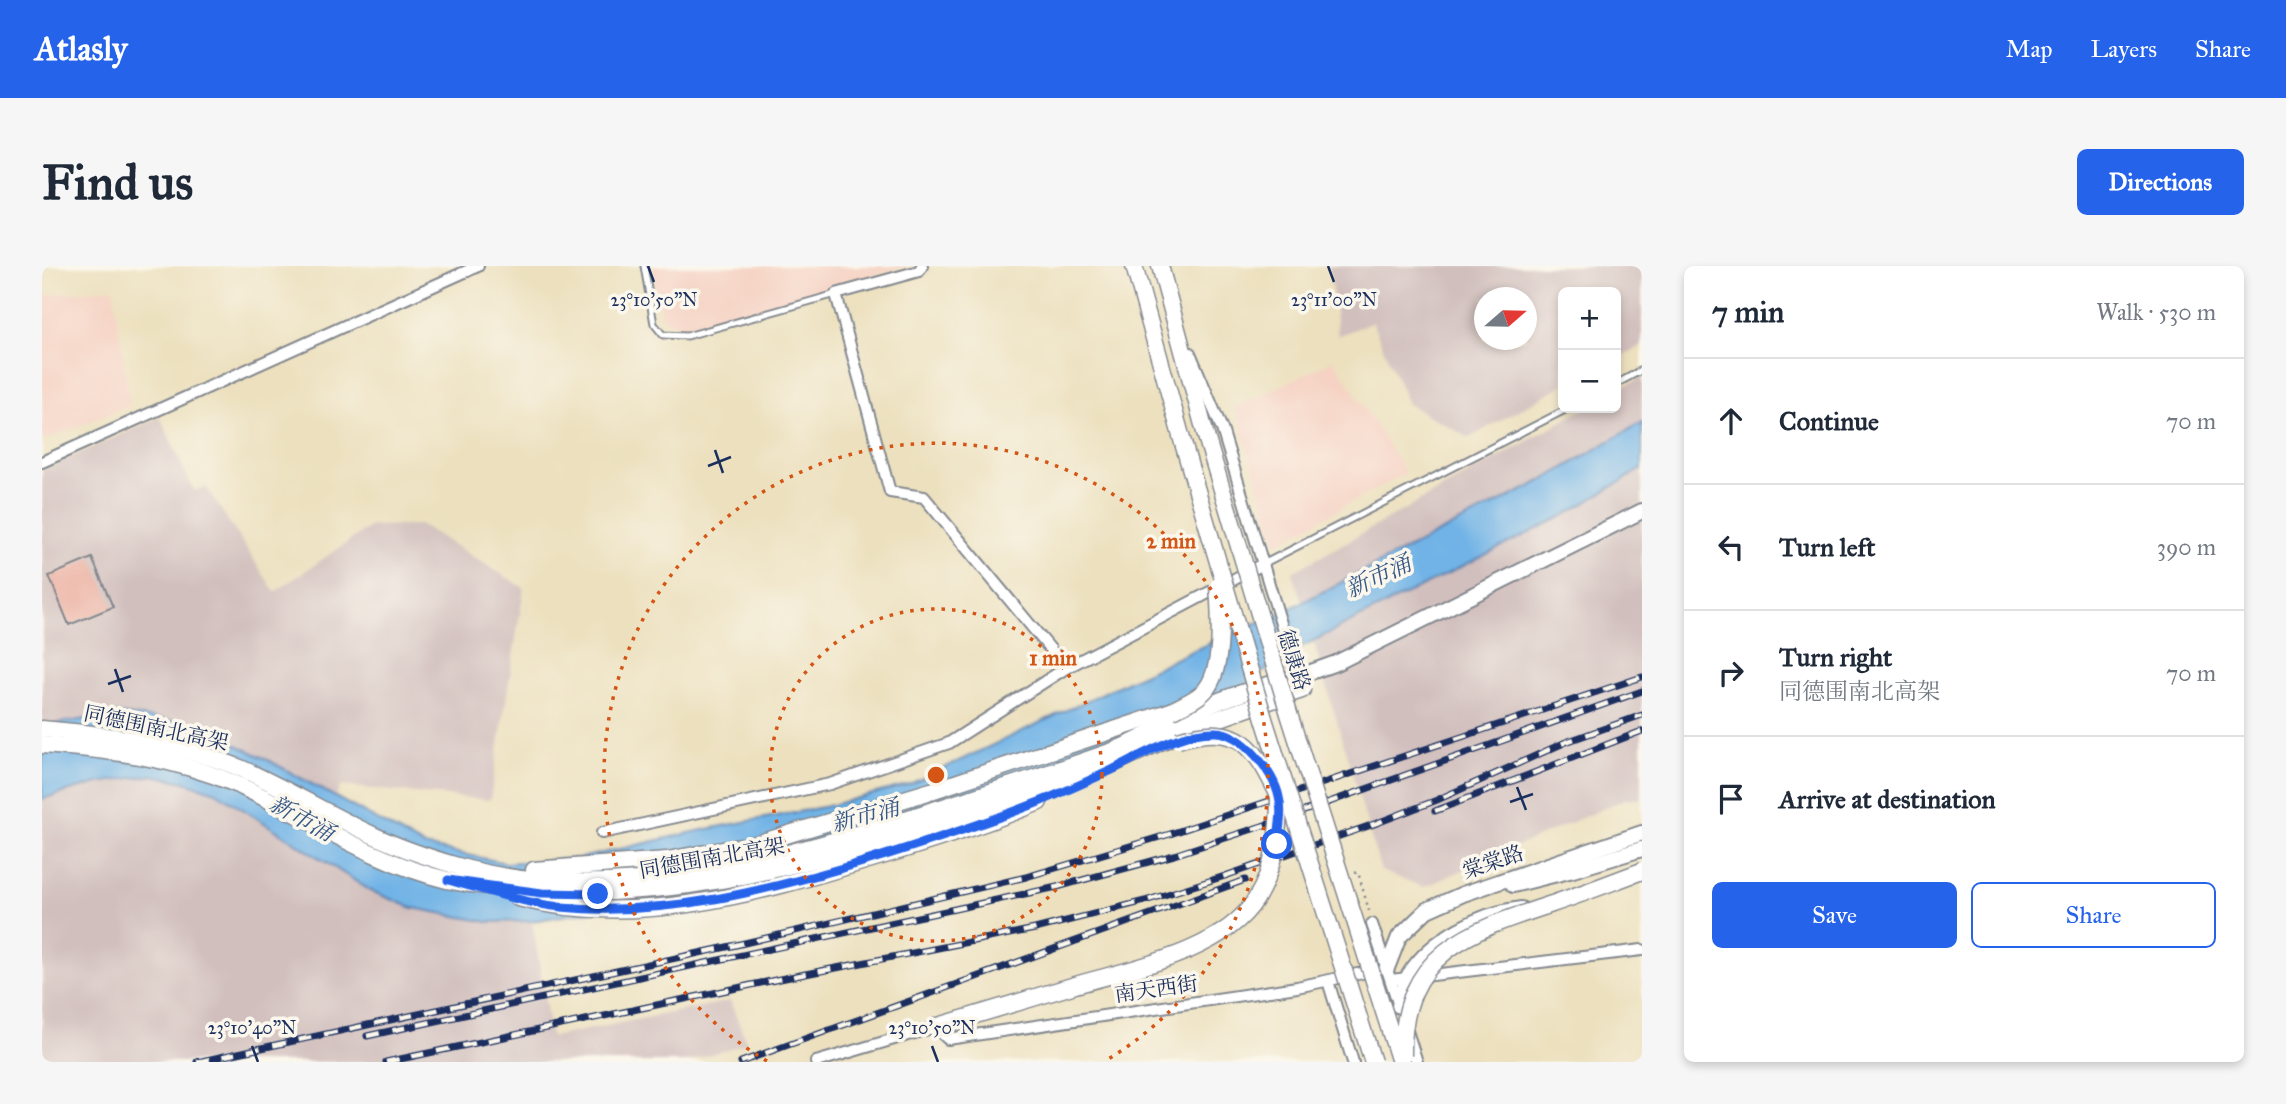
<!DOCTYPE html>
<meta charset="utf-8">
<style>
:root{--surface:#fff;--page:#f6f6f7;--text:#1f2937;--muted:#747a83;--line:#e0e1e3;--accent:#2563eb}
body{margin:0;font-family:"IM FELL Great Primer","Noto Serif SC",serif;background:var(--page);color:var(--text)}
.controls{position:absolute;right:21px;top:21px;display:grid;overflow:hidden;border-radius:10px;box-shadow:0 4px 10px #0003}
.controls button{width:63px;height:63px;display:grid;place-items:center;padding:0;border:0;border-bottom:2px solid var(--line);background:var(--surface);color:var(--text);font:35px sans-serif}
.compass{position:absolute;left:1432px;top:21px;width:63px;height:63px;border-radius:50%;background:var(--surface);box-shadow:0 4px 10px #0003;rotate:70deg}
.stop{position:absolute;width:21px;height:21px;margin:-16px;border:5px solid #2563eb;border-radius:50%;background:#fff}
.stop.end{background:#2563eb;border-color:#fff;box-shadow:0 2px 7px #0008}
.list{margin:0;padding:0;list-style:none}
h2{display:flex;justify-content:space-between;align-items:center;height:91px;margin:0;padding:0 28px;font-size:30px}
h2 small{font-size:23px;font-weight:400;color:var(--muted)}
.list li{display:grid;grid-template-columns:46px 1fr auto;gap:21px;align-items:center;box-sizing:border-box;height:126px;padding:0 28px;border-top:2px solid var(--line)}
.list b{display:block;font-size:26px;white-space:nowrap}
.list p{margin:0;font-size:23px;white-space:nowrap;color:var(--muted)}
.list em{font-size:23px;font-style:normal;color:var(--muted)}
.actions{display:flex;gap:14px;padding:21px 28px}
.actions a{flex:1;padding:16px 0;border:2px solid var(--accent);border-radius:10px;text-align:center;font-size:24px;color:var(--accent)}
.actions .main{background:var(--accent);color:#fff}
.icon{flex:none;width:38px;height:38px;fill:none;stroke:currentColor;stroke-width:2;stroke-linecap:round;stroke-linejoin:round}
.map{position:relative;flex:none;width:1600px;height:796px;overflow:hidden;border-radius:10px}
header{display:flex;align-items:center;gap:42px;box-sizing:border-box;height:98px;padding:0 35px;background:var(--accent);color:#fff}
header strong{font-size:33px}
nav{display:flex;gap:38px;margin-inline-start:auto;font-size:24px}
.intro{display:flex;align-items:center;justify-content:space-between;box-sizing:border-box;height:168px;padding:0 42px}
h1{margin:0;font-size:49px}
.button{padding:18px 32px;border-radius:10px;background:var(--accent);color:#fff;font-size:24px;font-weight:700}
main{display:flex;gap:42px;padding:0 42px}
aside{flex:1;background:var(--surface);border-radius:10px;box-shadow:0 4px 10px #0003}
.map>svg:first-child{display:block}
.built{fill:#f5d2c3}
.industrial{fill:#d1bfbd;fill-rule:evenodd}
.water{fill:#71b3e6;stroke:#4671a2;stroke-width:2}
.building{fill:#ebafa0}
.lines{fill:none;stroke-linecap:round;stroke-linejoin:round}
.service-casing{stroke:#84888e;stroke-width:9}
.minor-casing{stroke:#84888e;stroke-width:14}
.tertiary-casing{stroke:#84888e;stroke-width:18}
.secondary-casing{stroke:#84888e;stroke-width:19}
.path{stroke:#84888e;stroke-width:2.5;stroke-dasharray:2 5;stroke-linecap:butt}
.service{stroke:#fff;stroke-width:5}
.minor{stroke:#fff;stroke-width:10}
.tertiary{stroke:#fff;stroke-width:14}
.secondary{stroke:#fff;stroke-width:16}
.rail-casing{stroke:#1b2f5e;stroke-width:7}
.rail{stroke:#fbf7ec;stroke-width:4.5;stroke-dasharray:13;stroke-linecap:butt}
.secondary-bridge-casing{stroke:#84888e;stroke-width:19;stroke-linecap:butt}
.secondary-bridge{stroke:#fff;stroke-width:16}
.route{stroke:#2563eb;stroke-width:9}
.ticks{fill:none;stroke:#1b2f5e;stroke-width:2.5}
.ring{fill:none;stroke:#d45514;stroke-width:3.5;stroke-dasharray:3.5 7}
.labels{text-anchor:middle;stroke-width:7;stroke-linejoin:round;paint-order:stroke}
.street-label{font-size:21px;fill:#1b2f5e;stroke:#fbf7ec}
.water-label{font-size:23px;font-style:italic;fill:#355787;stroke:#fbf7ec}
.ticks-label{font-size:18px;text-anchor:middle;fill:#1b2f5e;stroke:#fbf7ec;stroke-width:7;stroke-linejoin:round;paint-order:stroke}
.centre{fill:#d45514;stroke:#fbf7ec;stroke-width:3.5}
.ring-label{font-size:21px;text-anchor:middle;font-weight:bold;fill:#d45514;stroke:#fbf7ec;stroke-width:7;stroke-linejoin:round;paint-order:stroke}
</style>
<header>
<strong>Atlasly</strong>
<nav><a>Map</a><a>Layers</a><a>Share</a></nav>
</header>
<div class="intro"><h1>Find us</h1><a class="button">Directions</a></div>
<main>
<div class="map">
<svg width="1600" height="796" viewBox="0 0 1600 796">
<rect width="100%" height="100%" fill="#fbf7ec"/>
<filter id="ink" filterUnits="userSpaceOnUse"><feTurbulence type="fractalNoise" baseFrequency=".0143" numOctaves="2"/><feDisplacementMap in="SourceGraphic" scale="14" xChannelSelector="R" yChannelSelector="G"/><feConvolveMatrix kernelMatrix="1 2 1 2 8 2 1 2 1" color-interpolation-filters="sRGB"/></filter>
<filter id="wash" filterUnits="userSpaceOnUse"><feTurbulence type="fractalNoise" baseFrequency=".00686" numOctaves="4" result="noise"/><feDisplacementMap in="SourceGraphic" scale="28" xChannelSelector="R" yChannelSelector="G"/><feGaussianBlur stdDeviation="1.57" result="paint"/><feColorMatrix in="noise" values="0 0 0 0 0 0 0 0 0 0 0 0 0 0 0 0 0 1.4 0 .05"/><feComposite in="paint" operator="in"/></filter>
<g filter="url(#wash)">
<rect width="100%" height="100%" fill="#ece0be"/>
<!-- built -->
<g class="built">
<path d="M610,0h257l-224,63 -24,-13z"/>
<path d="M71,22l17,117 -88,36v-145z"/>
<path d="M1292,94l72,113 -130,71 -41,-136z"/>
</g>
<!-- industrial -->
<g class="industrial">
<path d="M1287,0h313v80l-26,12v-66h-53v93l-94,53 -61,-34 -36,-82 -34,14zM1442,32h42v42h-42z"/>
<path d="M1600,111v422h-17l-201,88 -43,-16 -88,-299 293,-164h30v-17z"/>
<path d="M118,151l34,74 12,-4 69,105 96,-66 50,-1 103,63 -34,212 -149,-14 -6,11 -120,-63 -42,-13 -131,5v-256z"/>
<path d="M111,509l32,7 31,10 155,99 117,31 44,-1 19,116 179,-36 17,42 -60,19h-645v-263l56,-16z"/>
</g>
<!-- water -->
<path class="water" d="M1600,156v47l-79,47 -260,130 -72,47 -247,104 -349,107 -103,17 -44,1 -75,-14 -42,-17 -155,-99 -31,-10 -32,-7 -55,8 -56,16v-73l75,-12 56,7 42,13 55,27 154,85 82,17 75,-5 121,-28 126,-24 82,-22 282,-133 97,-42 260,-132z"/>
<g id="blocks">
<!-- building -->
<path class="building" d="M50,292l21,49 -44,18 -20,-49z"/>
</g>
</g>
<g filter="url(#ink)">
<use href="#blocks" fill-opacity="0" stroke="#84888e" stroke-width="2"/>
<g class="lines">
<defs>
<g id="service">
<path d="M602,0l10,58 9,11 24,1 149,-42"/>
<path d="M1574,118l26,-14"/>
<path d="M1221,298l306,-156"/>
</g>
<g id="minor">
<path d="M880,0l-3,5 -83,23 54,198 34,5 142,171"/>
<path d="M1148,87l32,76 77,254"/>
<path d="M0,196l436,-196"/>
<path d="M560,567l228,-49 119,-41 117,-75 197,-104"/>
<path d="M1330,658l27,82"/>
<path d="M1349,714l251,-30"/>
<path d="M1286,715l25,81"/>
<path d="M1365,765l10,31"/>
<path d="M774,796l119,-35 13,12 349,-52 79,-17"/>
</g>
<g id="tertiary">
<path d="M1255,411l39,-14 306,-152"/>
<path d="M1471,619l60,-15 69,-21"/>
<path d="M1345,702l12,-31 28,-27 36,-16 179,-61"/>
<path d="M1357,740c3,-10 5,-22 10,-31 23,-36 71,-61 112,-66"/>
</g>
<g id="secondary">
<path d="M1092,0l49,177"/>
<path d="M1118,0l46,170"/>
<path d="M0,463c62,5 140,15 198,39 46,20 89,47 135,68 25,12 52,21 79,29 150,45 323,-5 467,-51 65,-20 129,-41 192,-63 32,-12 59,-30 90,-43 30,-14 62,-22 94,-31"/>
<path d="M0,479c65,4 133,13 194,39 70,32 136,78 211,96 17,4 35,5 52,7 156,20 295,-18 442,-65 46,-14 93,-27 139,-45 31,-12 60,-26 91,-40 42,-18 87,-32 131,-47"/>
<path d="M492,604l133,-10 89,-16 175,-53 240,-80"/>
<path d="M476,632c116,30 239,-4 350,-38 58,-17 116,-35 171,-58"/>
</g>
</defs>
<!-- service casing -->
<use href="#service" class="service-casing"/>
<!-- minor casing -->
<use href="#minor" class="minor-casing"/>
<!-- tertiary casing -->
<use href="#tertiary" class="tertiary-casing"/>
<!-- secondary casing -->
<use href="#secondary" class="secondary-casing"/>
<!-- path -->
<path class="path" d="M1313,607l3,-1 11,39"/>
<!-- service -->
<use href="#service" class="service"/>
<!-- minor -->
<use href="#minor" class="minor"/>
<!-- tertiary -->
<use href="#tertiary" class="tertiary"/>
<!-- secondary -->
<use href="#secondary" class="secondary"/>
<defs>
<g id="rail">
<path d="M1393,545l207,-80"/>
<path d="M325,770l690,-149 117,-32 88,-29 380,-135"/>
<path d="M155,796l539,-117 290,-68 144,-43 472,-157"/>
<path d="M344,796l394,-83 255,-50 110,-28 80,-25 152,-53 60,-23 129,-58 76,-27"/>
<path d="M699,796l504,-182"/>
</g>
</defs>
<!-- rail casing -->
<use href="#rail" class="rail-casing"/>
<!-- rail -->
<use href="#rail" class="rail"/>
<defs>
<g id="secondary-bridge">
<path d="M1164,170l83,278 111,348"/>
<path d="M1141,177l82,279 108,340"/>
<path d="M1129,445c11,-6 28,-12 36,-23 17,-23 13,-74 11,-102"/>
<path d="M1136,474c63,-19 77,7 103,60"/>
<path d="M893,761c45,-13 91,-27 137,-41 58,-17 150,-33 184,-87 19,-31 23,-67 23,-102"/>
<path d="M1361,790c-2,-103 66,-125 149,-152 30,-10 60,-22 90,-33"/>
</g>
</defs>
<!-- secondary-bridge casing -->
<use href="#secondary-bridge" class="secondary-bridge-casing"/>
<!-- secondary-bridge -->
<use href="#secondary-bridge" class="secondary-bridge"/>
</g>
</g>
<g class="lines" filter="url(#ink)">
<!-- route -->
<path class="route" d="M556,628l-56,-1 -94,-13c37,10 75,23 113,27 103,10 205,-16 302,-45 58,-18 115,-36 171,-58 26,-10 52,-22 78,-34 31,-15 68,-39 104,-38 27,1 58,40 63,65 4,14 0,33 -2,47"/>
</g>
<!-- ticks -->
<path class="ticks" d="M606,0l6,16M1286,0l6,16M673,184l8,23M666,200l23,-9M73,403l8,23M66,418l23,-8M1475,521l9,23M1468,536l23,-8M210,780l6,16M890,780l6,16"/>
<!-- distance rings -->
<g class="ring">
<circle cx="894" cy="509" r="166"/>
<path d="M725 795A332 332 0 1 1 1063 795"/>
</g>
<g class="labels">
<!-- street labels -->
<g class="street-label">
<text transform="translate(1252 394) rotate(73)" y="7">德康路</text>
<text transform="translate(114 462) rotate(12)" y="7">同德围南北高架</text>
<text transform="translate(670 592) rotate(-10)" y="7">同德围南北高架</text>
<text transform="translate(1451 596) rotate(-19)" y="7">棠棠路</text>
<text transform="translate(1114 723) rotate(-8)" y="7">南天西街</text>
</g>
<!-- water labels -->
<g class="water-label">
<text transform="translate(1336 310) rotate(-25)" y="8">新市涌</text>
<text transform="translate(823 549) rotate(-15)" y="8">新市涌</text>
<text transform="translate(260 552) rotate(29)" y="8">新市涌</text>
</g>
</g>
<g class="ticks-label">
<text x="612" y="40">23°10'50"N</text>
<text x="1292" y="40">23°11'00"N</text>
<text x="210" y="768">23°10'40"N</text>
<text x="890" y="768">23°10'50"N</text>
</g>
<circle cx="894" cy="509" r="10" class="centre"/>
<g class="ring-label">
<text x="1129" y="282">2 min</text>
<text x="1011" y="399">1 min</text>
</g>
</svg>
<div class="controls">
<button>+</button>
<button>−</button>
</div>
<svg class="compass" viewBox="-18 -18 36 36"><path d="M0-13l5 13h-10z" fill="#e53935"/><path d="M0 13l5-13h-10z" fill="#747a83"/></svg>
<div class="stop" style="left:1235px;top:578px"></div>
<div class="stop end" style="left:556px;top:628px"></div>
</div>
<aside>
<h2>7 min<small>Walk · 530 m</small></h2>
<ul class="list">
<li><svg class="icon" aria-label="ahead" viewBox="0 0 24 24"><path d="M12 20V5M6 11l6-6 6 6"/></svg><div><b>Continue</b></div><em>70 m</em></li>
<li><svg class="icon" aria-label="left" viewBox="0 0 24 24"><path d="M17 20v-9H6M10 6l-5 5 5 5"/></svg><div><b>Turn left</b></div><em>390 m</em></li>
<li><svg class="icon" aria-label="right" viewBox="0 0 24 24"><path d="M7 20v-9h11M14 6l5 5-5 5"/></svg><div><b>Turn right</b><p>同德围南北高架</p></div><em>70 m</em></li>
<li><svg class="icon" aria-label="arrive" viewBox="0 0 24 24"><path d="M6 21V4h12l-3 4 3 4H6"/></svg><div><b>Arrive at destination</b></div></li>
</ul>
<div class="actions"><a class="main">Save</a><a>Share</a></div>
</aside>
</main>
